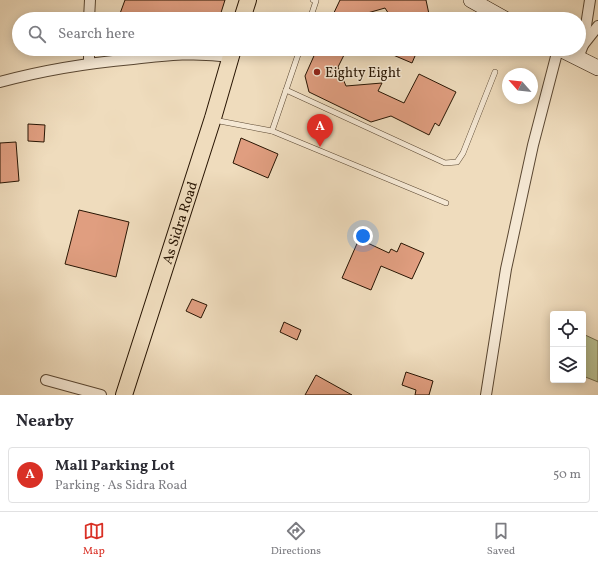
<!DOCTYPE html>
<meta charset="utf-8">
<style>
:root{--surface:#fff;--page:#f2f2f3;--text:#2b2b33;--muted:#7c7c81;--line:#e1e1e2;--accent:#d93025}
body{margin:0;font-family:Vollkorn,serif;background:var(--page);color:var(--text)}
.controls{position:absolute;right:12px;bottom:12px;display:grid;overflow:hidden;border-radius:4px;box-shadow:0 2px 10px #0003}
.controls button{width:36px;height:36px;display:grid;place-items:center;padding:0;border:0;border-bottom:1px solid var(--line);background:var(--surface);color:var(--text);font:20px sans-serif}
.compass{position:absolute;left:502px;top:68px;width:36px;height:36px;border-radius:50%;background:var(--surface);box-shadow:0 2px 10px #0003;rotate:297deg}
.you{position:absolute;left:363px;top:236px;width:14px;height:14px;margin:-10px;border:3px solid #fff;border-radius:50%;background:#1a73e8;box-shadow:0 0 0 6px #1a73e833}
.badge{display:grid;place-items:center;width:26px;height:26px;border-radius:50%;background:var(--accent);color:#fff;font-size:13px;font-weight:700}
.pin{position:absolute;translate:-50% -33px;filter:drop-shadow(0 1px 2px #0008)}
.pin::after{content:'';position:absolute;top:21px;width:14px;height:12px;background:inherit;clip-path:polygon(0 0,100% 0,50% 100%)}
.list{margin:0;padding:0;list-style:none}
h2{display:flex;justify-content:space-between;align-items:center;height:52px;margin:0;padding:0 16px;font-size:17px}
h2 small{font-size:13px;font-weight:400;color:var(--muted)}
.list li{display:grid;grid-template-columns:26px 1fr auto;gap:12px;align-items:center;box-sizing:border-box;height:56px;margin:0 8px 8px;padding:0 8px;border:1px solid var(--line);border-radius:4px}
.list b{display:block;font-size:15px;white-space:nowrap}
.list p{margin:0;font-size:13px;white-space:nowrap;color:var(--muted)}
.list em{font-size:13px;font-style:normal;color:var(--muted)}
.icon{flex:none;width:22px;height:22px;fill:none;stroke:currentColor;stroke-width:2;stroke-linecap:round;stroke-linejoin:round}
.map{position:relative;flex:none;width:598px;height:395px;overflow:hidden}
.search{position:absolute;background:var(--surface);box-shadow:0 2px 10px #0003;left:12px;right:12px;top:12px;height:44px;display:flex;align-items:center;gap:10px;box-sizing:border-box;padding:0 14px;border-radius:22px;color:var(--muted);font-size:15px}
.sheet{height:116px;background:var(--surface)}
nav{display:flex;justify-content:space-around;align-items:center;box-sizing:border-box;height:56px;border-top:1px solid var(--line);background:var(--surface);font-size:11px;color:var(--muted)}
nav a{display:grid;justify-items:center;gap:2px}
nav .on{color:var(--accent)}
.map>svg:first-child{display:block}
.green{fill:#b9c091;stroke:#706a4a}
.building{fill:#e09e80;stroke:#281503}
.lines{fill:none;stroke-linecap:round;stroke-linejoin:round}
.lane-casing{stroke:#5a4732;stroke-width:6}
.street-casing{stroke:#5a4732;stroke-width:12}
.secondary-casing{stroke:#281503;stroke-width:16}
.primary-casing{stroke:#281503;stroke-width:18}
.lane{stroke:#f5e8d4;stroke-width:5}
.street{stroke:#f5e8d4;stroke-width:10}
.secondary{stroke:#f5e8d4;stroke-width:15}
.primary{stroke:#efdcbd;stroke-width:16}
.poi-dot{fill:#8f2418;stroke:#f5e8d4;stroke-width:1.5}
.labels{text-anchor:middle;stroke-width:3;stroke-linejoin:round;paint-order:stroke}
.poi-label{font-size:14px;fill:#281503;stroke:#f5e8d4;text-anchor:start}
.street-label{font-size:14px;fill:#281503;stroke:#f5e8d4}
</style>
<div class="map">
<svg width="598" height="395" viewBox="0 0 598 395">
<rect width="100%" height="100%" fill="#efdcbd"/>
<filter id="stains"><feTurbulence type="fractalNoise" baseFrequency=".005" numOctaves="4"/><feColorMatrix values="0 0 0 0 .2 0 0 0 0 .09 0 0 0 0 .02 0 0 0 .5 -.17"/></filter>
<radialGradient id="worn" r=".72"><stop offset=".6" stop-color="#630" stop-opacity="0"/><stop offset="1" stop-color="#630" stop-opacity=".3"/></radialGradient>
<!-- green -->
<path class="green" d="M583,334l15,7v41l-15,-6z"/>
<!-- building -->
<g class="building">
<path d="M125,0h100l-6,19h-101z"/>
<path d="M340,0h86l4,19h-38l-7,-11 -21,6 -2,5h-31z"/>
<path d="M317,49h30l-9,18 8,19 36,-3 -4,8 26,12 15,-29 37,18 -17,34 -4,-3 -6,12 -38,-19 -20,6 -62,-30 -4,-16z"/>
<path d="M379,49h39l-6,14z"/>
<path d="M28,124l17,1 -1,17 -16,-1z"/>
<path d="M241,138l37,16 -10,24 -35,-15z"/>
<path d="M16,142l3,39 -19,2v-40z"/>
<path d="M79,210l50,12 -13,55 -51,-13z"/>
<path d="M359,239l30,14 2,-4 6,3 4,-9 23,10 -12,26 -31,-13 -10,24 -29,-12z"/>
<path d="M192,299l15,6 -6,13 -15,-7z"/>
<path d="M284,322l17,8 -4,10 -17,-8z"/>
<path d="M406,372l27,9 -4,14h-14l1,-5 -14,-5z"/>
<path d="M316,375l36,20h-47z"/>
</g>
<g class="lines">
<defs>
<g id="lane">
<path d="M310,19l6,-18 -3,-1"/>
<path d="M286,90l159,73 12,-1 6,-9 32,-81"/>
<path d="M214,120l58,11 174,72"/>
<path d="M272,131l28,-82"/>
</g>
<g id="street">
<path d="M89,19l1,-19"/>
<path d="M583,45l15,-19"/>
<path d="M578,58l5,-13 7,-45"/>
<path d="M89,63v-14"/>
<path d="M0,82c44,-12 88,-19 133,-23 35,-4 63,-7 98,-2"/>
<path d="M46,380l55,15"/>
<path d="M486,395l20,-126 27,-124 25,-96"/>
</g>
<g id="secondary">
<path d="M471,0l34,19"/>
<path d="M560,49l38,19"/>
</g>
<g id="primary">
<path d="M242,19l6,-19"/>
<path id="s1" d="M124,395l89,-277 20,-69"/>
</g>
</defs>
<!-- lane casing -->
<use href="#lane" class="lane-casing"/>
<!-- street casing -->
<use href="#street" class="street-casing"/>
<!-- secondary casing -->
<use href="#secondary" class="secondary-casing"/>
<!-- primary casing -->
<use href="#primary" class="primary-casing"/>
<!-- lane -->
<use href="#lane" class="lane"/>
<!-- street -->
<use href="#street" class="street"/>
<!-- secondary -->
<use href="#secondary" class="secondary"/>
<!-- primary -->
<use href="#primary" class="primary"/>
</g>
<!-- markers -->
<circle class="poi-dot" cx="317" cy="72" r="4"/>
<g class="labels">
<!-- poi labels -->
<g class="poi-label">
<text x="325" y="77">Eighty Eight</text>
</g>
<!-- street labels -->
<g class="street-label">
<text dy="5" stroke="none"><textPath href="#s1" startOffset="181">As Sidra Road</textPath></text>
</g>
</g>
<rect width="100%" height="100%" filter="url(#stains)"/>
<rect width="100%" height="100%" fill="url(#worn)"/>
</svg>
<div class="controls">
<button><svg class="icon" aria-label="locate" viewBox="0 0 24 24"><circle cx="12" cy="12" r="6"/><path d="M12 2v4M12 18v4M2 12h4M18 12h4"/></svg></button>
<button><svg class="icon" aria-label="layers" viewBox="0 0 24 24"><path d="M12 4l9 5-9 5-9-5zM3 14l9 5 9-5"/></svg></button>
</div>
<svg class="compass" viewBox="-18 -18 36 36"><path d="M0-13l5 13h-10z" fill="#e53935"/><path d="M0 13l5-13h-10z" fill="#7c7c81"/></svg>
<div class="you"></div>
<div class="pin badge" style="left:320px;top:147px">A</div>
<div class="search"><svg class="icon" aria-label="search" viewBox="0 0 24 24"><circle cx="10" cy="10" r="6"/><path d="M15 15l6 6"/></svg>Search here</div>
</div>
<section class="sheet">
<h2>Nearby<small></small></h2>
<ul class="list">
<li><span class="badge">A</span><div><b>Mall Parking Lot</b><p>Parking · As Sidra Road</p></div><em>50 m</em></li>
</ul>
</section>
<nav>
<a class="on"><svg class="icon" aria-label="map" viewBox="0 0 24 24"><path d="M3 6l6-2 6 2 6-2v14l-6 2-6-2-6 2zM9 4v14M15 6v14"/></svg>Map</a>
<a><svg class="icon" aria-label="directions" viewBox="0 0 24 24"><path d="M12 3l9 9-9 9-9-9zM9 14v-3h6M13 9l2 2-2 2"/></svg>Directions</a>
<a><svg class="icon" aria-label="saved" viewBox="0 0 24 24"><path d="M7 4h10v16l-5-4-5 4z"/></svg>Saved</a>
</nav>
